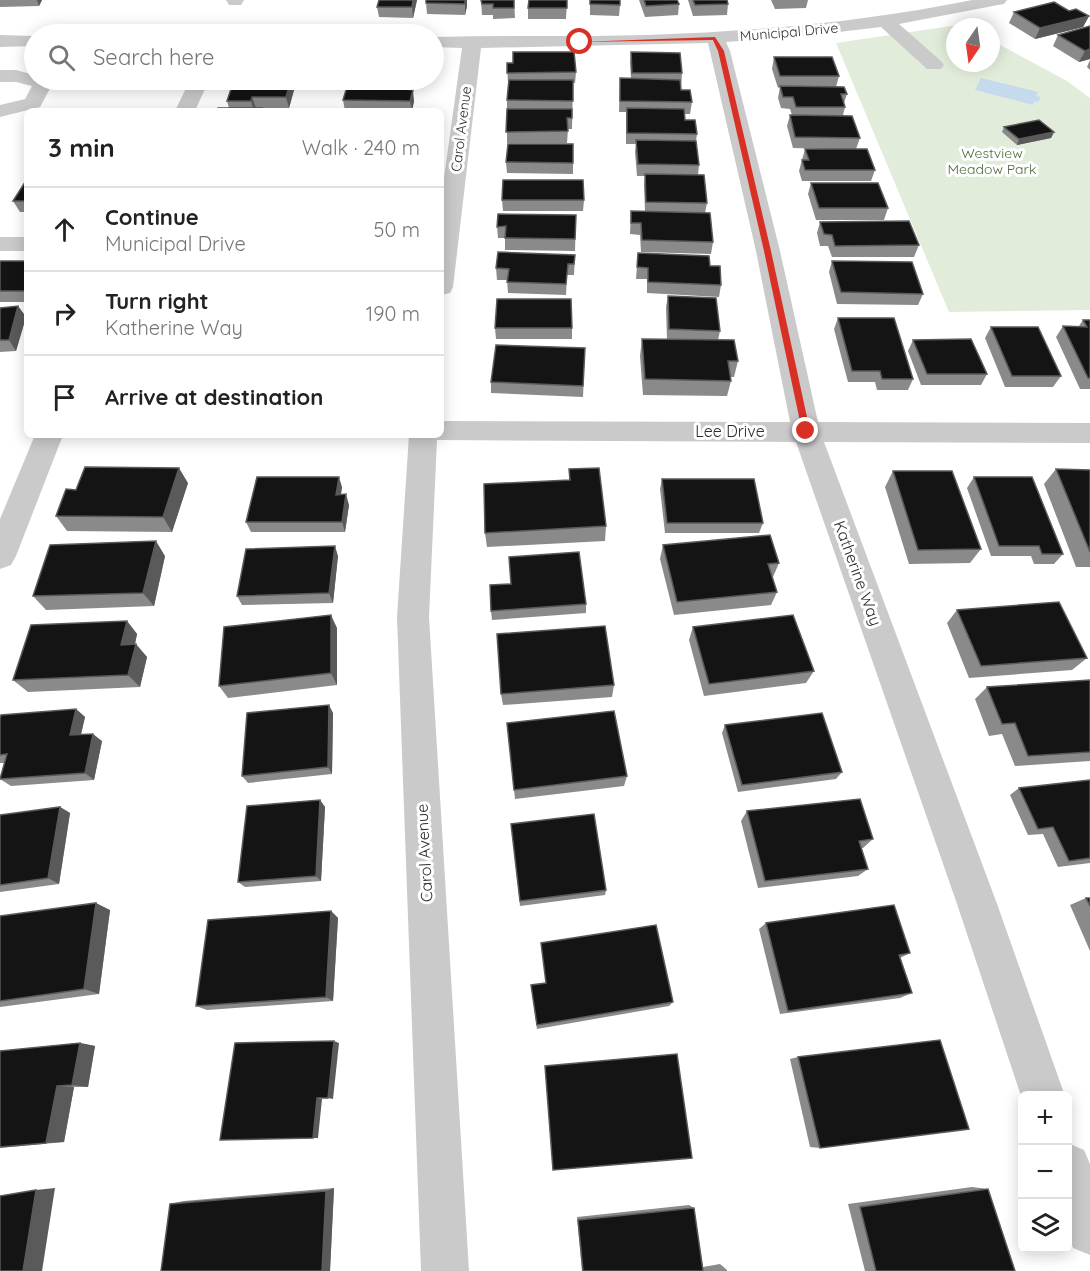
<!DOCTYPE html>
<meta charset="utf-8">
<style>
:root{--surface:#fff;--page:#f6f6f6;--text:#222;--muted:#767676;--line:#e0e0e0}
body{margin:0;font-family:Quicksand,sans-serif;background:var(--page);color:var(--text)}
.controls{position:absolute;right:18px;bottom:18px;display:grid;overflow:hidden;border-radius:9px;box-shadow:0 3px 15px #0003}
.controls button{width:54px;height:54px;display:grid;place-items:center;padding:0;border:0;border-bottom:2px solid var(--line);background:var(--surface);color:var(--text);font:30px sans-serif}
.compass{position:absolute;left:946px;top:18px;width:54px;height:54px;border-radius:50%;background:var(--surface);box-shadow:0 3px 15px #0003;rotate:193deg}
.stop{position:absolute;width:18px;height:18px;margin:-14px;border:4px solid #d93025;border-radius:50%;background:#fff}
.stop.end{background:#d93025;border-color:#fff;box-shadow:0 2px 6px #0008}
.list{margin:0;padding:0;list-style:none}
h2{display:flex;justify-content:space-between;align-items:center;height:78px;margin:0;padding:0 24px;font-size:26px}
h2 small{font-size:20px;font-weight:400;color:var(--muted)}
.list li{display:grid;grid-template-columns:39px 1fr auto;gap:18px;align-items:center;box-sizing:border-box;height:84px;padding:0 24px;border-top:2px solid var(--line)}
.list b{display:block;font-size:22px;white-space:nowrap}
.list p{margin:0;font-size:20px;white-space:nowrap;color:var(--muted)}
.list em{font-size:20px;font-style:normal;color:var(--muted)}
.icon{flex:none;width:33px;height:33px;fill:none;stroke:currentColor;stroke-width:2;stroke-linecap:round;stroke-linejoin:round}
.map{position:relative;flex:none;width:1090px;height:1271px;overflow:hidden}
.search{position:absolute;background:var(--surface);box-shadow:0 3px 15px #0003;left:24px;top:24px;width:420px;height:66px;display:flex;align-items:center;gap:15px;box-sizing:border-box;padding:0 21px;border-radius:33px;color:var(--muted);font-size:22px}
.panel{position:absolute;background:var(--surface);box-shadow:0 3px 15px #0003;left:24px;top:108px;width:420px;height:330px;border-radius:9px}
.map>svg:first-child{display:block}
.green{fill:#e2ecda}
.water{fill:#c5daed}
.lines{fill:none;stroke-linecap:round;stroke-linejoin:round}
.minor{fill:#cacaca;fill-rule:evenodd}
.wall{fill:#8a8a8a}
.shaded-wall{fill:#5a5a5a}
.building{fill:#141414;stroke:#5a5a5a;stroke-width:1.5}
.route{fill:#d93025}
.labels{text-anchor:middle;stroke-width:6;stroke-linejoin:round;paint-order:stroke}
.far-street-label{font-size:14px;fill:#2d2d2d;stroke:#fff}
.far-park-label{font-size:14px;fill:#4c6b39;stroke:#fff}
.street-label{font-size:16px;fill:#2d2d2d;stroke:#fff}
</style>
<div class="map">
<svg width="1090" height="1271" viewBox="0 0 1090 1271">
<rect width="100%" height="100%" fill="#fff"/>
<!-- green -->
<path class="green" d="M959,22l9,5h-13v36h36v-23l76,41 23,17v212l-141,2 -113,-269 122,-18z"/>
<!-- water -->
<path class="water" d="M981,78l57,14 -2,4 5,1 -3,5 -4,-1 -1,4 -58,-15z"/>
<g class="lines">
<!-- minor -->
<g class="minor">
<path d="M226,0h18l-3,5h-12z"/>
<path d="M972,0h35l-3,4 -6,1 -99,19 42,37 3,4 -3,4h-14l-46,-42 -93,11 -62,4 4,9 50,200 38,171 272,1v20l-266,-1 172,459 69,195h-43v4l-1,-4 -65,-195 -160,-459 -359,-2 -8,177 40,654h-48l-24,-654 12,-182h32v-14l349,1 -34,-171 -48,-208 -227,5 -28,239 -3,6 -9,2v-96l21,-151 -28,-1v-10c71,-2 142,0 213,-2 110,-4 218,-13 325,-35z"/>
<path d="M0,35l34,1v10l-34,1z"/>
<path d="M0,70h16l18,5v5h16l3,3 -13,24 -40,10v-12l25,-6 7,-13 -16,-4h-16z"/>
<path d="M190,80h19l-14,31h-20z"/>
<rect x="0" y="237" width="27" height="14"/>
<path d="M35,435h28l-47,121 -5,9 -11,4v-50z"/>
<path d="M1068,1143l16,7 6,14v91l-17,-7 -5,-14z"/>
</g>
</g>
<!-- wall -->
<g class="wall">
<path d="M0,0h42l-3,6 -39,1z"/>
<path d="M379,0h38l-4,18 -34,-1 -2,-10z"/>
<path d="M426,0h41v6l-2,9 -38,-1 -1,-11z"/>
<path d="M481,0h33l1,18 -22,1v-4h-11z"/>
<path d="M567,0l-1,19h-38v-11z"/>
<path d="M590,0l30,5 -1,11 -29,-1z"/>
<path d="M639,0h38l2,4 -1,11 -33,2z"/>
<path d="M688,0h39l1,4 -1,11 -34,1z"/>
<path d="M771,0h37l-2,8 -31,1z"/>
<path d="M1069,11l20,5 -6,11 -48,12 -26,-16 5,-11z"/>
<path d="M1090,26v33l-11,3 -26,-16 5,-11z"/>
<path d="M631,52l51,21 -1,17 11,12 -2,12h-6l1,6 12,14 -1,7 3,24 -1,10 9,28 -2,10 8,29 -2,12 -70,-2 -1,-17 -10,-1 1,-23h14l-1,-26 1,-9h-8l-2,-24 1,-8h-10v-32h-7l1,-34h11l-1,-15z"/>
<path d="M774,57l65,19 -3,11 11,7 -3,9 1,4 -2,8 17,23 -4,11 19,21 -4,11h-69l-3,-10 6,-22h24l-36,-1 -6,-22 3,-11h2l-2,-6 -9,-1 -3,-10 2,-11 -2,1 -6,-19z"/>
<path d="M1090,60v10l-3,-3z"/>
<path d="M507,63h6l63,9 -1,11h-2l-1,46h-4l-1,14h-60v-43l1,-16z"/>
<path d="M240,80h54l-1,3h-1l2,7 -5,18h-26v3h-46l12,-3 -2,-7 12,-15z"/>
<path d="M349,80h68l-1,4 -8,-1 1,6 5,12 -2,10h-67l-2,-11z"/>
<path d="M1004,127l50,5 -3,6 -34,7 -15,-13z"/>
<path d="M573,144v30l-66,-1 -1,-11z"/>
<path d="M27,179v33h-7l-7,-11z"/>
<path d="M811,183l77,25 -4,12h-68l-8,-26z"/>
<path d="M502,200h82l-1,11h-80z"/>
<path d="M576,215l-1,36 -70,-1v-12h-7l-1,-11z"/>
<path d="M820,222l99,23 -5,12h-82l-4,-11h-8l-3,-13z"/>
<path d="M638,253l72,13 11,19 -2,12 -72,-4v-14h-11z"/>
<path d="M575,255l-1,20h-7l-1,20 -58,-2 -1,-13h-10l-1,-12z"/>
<rect x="0" y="261" width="27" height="41"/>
<path d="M832,261l91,33 -5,11 -81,-1 -8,-32z"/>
<path d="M668,296l52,35 -2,9 20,21 -4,16h-4l1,4 -4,15 -84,-1 -3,-39 2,-17 25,1 -1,-33z"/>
<path d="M18,306l8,11 -10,34 -16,1v-44z"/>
<path d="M838,318l75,61 -5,11h-31l-2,-8h-27l-14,-53z"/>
<path d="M1083,320h7v69h-10l-24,-52 7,-11h16z"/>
<path d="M991,327l70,49 -8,11h-48l-20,-49z"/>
<path d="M495,328h77v11h-76z"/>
<path d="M913,340l74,34 -6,11h-60l-13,-34z"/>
<path d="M585,348l-2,49 -92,-4v-11z"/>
<path d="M569,469l37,57 -1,15 -118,6 -2,-14 84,-53z"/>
<path d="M1056,469l34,1v97h-14l-32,-83z"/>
<path d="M893,471l88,78 -11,14 -61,1 -24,-77z"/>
<path d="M974,477l89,77 -9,10h-20l-3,-8h-40l-24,-68z"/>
<path d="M662,479l101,44 -4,10h-94l-5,-44z"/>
<path d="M188,483l-16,49 -105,-1 -11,-15 20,-26z"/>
<path d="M342,487l-1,8 8,10 -4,27h-94l-5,-10z"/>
<path d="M663,545l116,18 -6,14h-1l5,15 -6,13 -97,10 -14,-56z"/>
<path d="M165,556l-11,50 -108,4 -13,-14z"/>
<path d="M338,556l-5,47 -91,2 -5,-9z"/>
<path d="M511,584l75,20v9l-94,7 -1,-9z"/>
<path d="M957,610l130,48 -15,12 -103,8 -22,-55z"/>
<path d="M127,621l10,13 -2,10 12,13 -7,30 -112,5 -15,-12z"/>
<path d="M693,627l121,44 -8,12 -102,13 -15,-56z"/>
<path d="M337,628v57l-109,13 -9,-12z"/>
<path d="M1090,680v81l-75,5 -13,-32 -13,2 -14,-37 12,-12z"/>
<path d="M614,685l-2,12 -109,8 -2,-11z"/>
<path d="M76,709l9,8 -4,17 21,7 -8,39 -83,6 -11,-7 4,-16h-4v-45z"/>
<path d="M333,713l-1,61 -84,9 -6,-7z"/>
<path d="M507,723l120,53 -3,10 -109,13z"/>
<path d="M725,725l117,47 -6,7 -98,13 -16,-59z"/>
<path d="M1090,780v83l-32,4 -15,-33 -15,1 -18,-40 9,-7z"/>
<path d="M320,800l5,7 -4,74 -76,6 -7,-5z"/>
<path d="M60,807l10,6 -11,71 -59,8v-77z"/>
<path d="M747,811l126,28 -10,9h-2l7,21 -10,7 -100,12 -17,-67z"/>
<path d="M511,824l95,66 -1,5 -85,11z"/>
<path d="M1086,898h4v53l-20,-46z"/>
<path d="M110,910l-11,84 -99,13v-91z"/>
<path d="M331,911l7,7 -5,83 -126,9 -11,-4z"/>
<path d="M766,923l144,30 -10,5 12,35 -12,5 -120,16 -21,-85z"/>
<path d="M541,943l132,59 -4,4 -132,23 -6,-44 15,-2z"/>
<path d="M80,1043l15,3 -7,41h-14l-10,55 -64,6v-97z"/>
<path d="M798,1057l22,91 -10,-1 -20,-88z"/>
<path d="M972,1187l16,2 27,82h-150l-17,-67z"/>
<path d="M334,1188l-4,83 -160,-67 14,-3z"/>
<path d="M689,1205l5,3 9,59 17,-3 7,6v1h-145l-5,-54z"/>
</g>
<!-- shaded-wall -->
<g class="shaded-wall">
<path d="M37,0h5l-3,6z"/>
<path d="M413,0h4l-4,18 -1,-11z"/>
<path d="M465,0h2v6l-2,9z"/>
<path d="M1089,16l-6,11 -48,12 5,-11z"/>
<path d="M1090,49v10l-11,3 6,-11z"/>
<path d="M291,80l3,10 -5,18 -3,-11z"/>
<path d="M408,80l1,10 -3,-1z"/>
<path d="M413,90l1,11 -2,10 -2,-10z"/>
<path d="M252,97l4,11 -2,3 -3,-10z"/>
<path d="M1054,132l-3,6 -34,7 2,-6z"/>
<path d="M18,306l8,11 -10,34 -7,-11z"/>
<path d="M179,468l9,15 -16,49 -9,-15z"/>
<path d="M339,477l3,10 -3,18 -3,-10z"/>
<path d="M346,494l3,11 -4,27 -3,-10z"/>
<path d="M156,541l9,15 -11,50 -11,-13z"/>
<path d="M335,546l3,10 -5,47 -4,-10z"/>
<path d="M331,615l6,13v57l-6,-12z"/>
<path d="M127,621l10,13 -5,24 -11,-13z"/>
<path d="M136,644l11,13 -7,30 -12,-12z"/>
<path d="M329,705l4,8 -1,61 -4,-7z"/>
<path d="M76,709l9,8 -6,26 -9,-8z"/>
<path d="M93,734l9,7 -8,39 -9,-7z"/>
<path d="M320,800l5,7 -4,74 -5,-5z"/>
<path d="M60,807l10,6 -11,71 -11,-6z"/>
<path d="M96,903l14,7 -11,84 -15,-5z"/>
<path d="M331,911l7,7 -5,83 -7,-4z"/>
<path d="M334,1041l5,2 -6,56 -5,-1z"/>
<path d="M80,1043l15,3 -7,41 -16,-2z"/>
<path d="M57,1086l17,1 -10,55 -18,1z"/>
<path d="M317,1098l5,1 -4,39h-5z"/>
<path d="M55,1188l-13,83h-19l13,-81z"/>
<path d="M334,1188l-4,83h-8l4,-80z"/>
</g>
<!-- building -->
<g class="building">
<path d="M379,0h34l-1,7h-35z"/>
<path d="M426,0h39v4l-39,-1z"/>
<path d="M481,0h33v8h-21v-4h-11z"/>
<path d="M529,0h38v8h-39z"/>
<path d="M590,0h30v5l-30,-1z"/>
<path d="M644,0h33l2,4 -33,2z"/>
<path d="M693,0h34l1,4 -33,1z"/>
<path d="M1054,2l15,9 7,-2 13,7 -49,12 -26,-16z"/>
<path d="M1090,26v23l-5,2 -27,-16z"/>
<path d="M513,52h61l2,20 -69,1v-10h6z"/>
<path d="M631,52l49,1 2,20h-50z"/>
<path d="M774,57h58l7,19h-59z"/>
<path d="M620,78l60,2 1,10h9l2,12 -72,-1z"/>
<path d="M241,80h50l-5,17h-34l-1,4h-24l5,-15h7z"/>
<path d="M349,80h59l-2,9 7,1 -3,11 -67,-1z"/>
<path d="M509,80h64v21l-66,-1z"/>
<path d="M780,86l64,1 3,7h-6l4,13h-49l-3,-10h-10z"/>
<path d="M218,108h44l-1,3h-44z"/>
<path d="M627,108l57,1 1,11h10l2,14 -70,-1z"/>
<path d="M507,109h65v9h-5l1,13 -62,1z"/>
<path d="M790,115l62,1 8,22 -65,-1z"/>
<path d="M1039,120l15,12 -35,7 -15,-12z"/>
<path d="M636,140l60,1 3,24 -61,-1z"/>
<path d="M508,144h65v19l-67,-1z"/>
<path d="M805,149h62l8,21h-70l-3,-10h7z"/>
<path d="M645,174l59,1 3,28 -61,-1z"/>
<path d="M27,179v22h-14z"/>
<path d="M503,180h80l1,20h-82z"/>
<path d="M811,183h67l10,25h-69z"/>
<path d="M631,211l79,2 3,29 -71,-2 -1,-17h-10z"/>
<path d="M498,214l78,1 -1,24 -70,-1 1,-12 -9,1z"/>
<path d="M909,221l10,24 -84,1 -3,-11 -8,-1 -4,-12z"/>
<path d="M498,252l77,3 -1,9h-6l-2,20 -59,-2 2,-13 -13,-1z"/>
<path d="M638,253l71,3 1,10h10l1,19 -73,-3v-14l-11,-1z"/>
<rect x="0" y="261" width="27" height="30"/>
<path d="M832,261l80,1 11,32 -82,-2z"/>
<path d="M668,296l48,2 4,33 -51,-2z"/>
<path d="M497,299h74l1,29h-77z"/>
<path d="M18,306l-9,34h-9v-32z"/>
<path d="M838,318h56l19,61h-31l-2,-8h-28z"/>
<path d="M1083,320h7v58h-2l-25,-52 24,1z"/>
<path d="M991,327h47l23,49h-49z"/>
<path d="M642,339l92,1 4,21h-10l3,20 -86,-2z"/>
<path d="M971,339l16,35h-60l-14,-34z"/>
<path d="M496,345l89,3 -2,38 -92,-4z"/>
<path d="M85,467l94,1 -16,49 -107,-1 10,-27 10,1z"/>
<path d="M599,468l7,58 -121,7 -1,-49 86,-4 -1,-11z"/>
<path d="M1056,469l34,1v82z"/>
<path d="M893,471h59l29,78 -63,1z"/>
<path d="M257,477h82l-3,18 10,-1 -4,28h-96z"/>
<path d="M974,477h58l31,77h-21l-3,-8h-40z"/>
<path d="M662,479h92l9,44h-96z"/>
<path d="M770,535l9,28 -11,1 9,28 -100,10 -14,-57z"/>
<path d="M156,541l-13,52 -110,3 17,-51z"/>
<path d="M335,546l-6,47 -92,3 9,-47z"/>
<path d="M579,552l7,52 -95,7 -1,-26 21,-1 -2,-27z"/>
<path d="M1059,602l28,56 -106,8 -24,-56z"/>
<path d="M331,615v58l-112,13 5,-59z"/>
<path d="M793,615l21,56 -105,13 -16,-57z"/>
<path d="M127,621l-6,24 15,-1 -8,31 -115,5 18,-55z"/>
<path d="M605,626l9,59 -113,9 -4,-60z"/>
<path d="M1090,680v72l-62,4 -13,-33 -13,1 -15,-37z"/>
<path d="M329,705l-1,62 -86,9 5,-63z"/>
<path d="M76,709l-6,26 23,-1 -8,39 -85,6 7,-25 -7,1v-37l1,-3z"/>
<path d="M614,711l13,65 -113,14 -7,-67z"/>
<path d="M822,713l20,59 -100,13 -17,-60z"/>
<path d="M1090,780v78l-21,3 -16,-34 -15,2 -19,-41z"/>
<path d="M860,799l13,40 -14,2 9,28 -103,12 -18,-70z"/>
<path d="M320,800l-4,76 -78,6 9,-76z"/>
<path d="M60,807l-12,71 -48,7v-70z"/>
<path d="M594,814l12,76 -86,11 -9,-77z"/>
<path d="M1086,898h4v8z"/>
<path d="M96,903l-12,86 -84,12v-85z"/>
<path d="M894,905l16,48 -11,2 13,38 -124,18 -22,-88z"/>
<path d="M331,911l-5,86 -130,9 12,-86z"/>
<path d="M656,925l17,77 -136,23 -6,-40 15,-2 -5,-40z"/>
<path d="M940,1040l29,89 -149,19 -22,-91z"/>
<path d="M334,1041l-6,57h-11l-4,40 -93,2 15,-97z"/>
<path d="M80,1043l-8,42 -15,1 -11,57 -46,4v-96z"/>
<path d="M677,1054l15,104 -139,12 -8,-104z"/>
<path d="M988,1189l27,82h-139l-16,-64z"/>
<path d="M36,1190l-13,81h-23v-75z"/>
<path d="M326,1191l-4,80h-161l9,-67z"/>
<path d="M694,1208l9,63h-120l-5,-51z"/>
</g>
<!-- route -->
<path class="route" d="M715,37l9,14 47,200 39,180 -4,3 -4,-3 -38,-180 -46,-200 -5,-11 -135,2z"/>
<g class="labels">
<!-- far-street labels -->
<g class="far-street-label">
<text transform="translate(789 32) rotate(-5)" y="5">Municipal Drive</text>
<text transform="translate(461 129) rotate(-83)" y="5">Carol Avenue</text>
</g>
<!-- far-park labels -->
<g class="far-park-label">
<text x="992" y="158">Westview<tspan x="992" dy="16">Meadow Park</tspan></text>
</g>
<!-- street labels -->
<g class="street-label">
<text x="730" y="437">Lee Drive</text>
<text transform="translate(858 573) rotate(70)" y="6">Katherine Way</text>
<text transform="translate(424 853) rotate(-93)" y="6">Carol Avenue</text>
</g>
</g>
</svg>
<div class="controls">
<button>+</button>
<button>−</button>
<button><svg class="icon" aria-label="layers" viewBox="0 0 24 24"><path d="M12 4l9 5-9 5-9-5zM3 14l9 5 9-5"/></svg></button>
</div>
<svg class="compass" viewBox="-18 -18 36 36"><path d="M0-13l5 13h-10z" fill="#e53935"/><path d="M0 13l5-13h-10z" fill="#767676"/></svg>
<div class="stop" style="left:580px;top:42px"></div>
<div class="stop end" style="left:806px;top:431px"></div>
<div class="search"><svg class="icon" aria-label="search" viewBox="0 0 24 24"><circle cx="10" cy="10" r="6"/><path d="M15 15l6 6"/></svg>Search here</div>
<section class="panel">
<h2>3 min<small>Walk · 240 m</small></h2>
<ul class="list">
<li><svg class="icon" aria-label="ahead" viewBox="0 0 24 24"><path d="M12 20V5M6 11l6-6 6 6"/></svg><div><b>Continue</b><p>Municipal Drive</p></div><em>50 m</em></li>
<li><svg class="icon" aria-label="right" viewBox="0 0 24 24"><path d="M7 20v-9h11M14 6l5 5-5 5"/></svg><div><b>Turn right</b><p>Katherine Way</p></div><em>190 m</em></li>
<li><svg class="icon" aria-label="arrive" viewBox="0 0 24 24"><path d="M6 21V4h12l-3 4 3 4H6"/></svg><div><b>Arrive at destination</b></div></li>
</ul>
</section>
</div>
